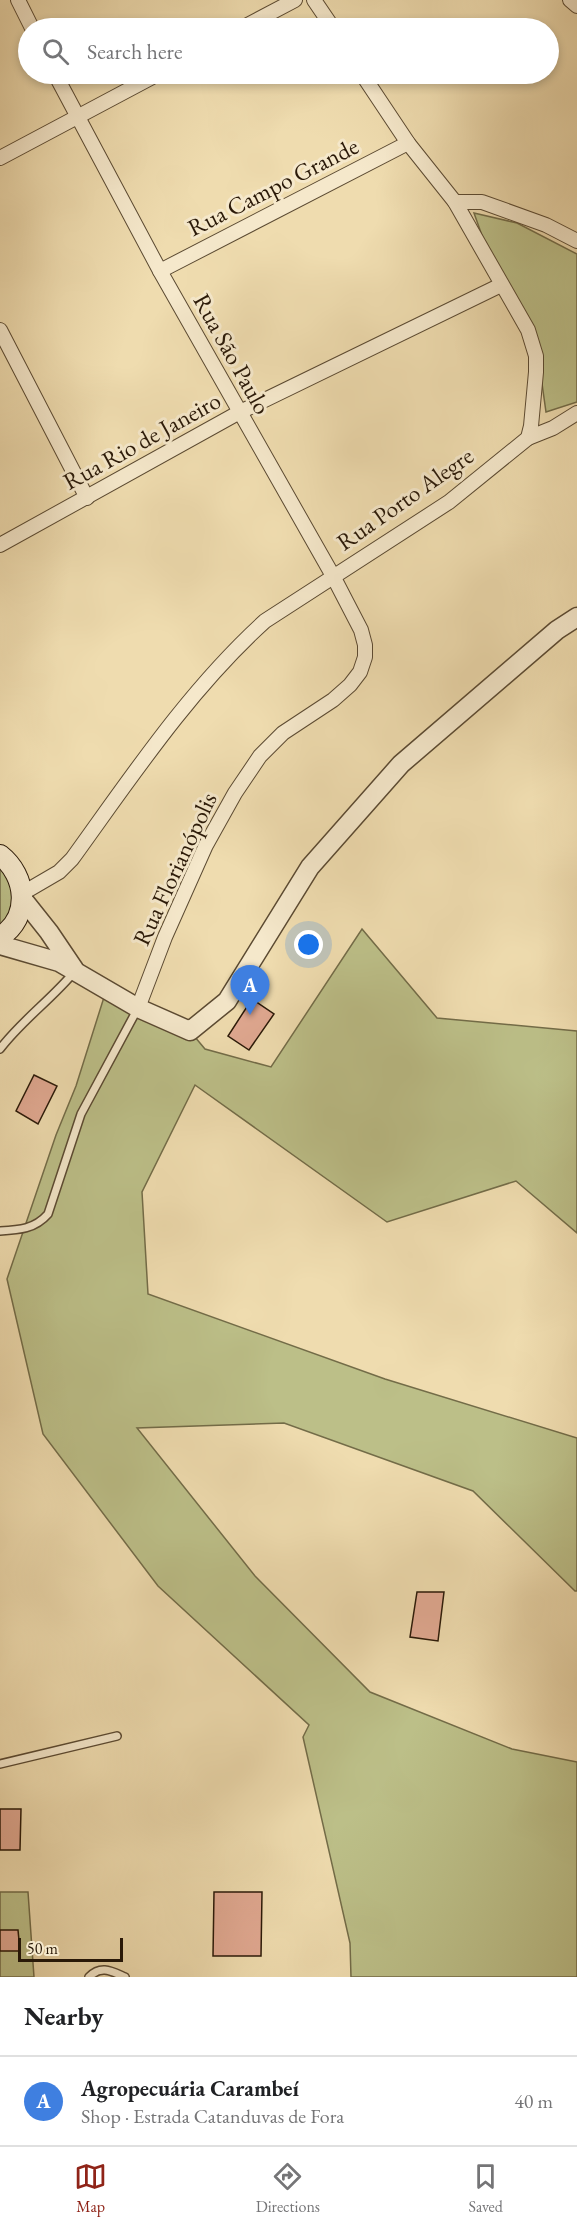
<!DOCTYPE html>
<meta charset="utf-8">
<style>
:root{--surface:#fff;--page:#f2f2f2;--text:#202124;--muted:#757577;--line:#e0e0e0;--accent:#8f2418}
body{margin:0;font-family:"EB Garamond",serif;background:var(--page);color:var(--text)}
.scale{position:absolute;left:18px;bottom:15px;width:105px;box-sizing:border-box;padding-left:6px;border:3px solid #2a1908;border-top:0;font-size:16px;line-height:21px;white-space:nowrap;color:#2a1908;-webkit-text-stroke:4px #f5e8cb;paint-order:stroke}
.you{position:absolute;left:309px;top:945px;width:21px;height:21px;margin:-15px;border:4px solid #fff;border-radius:50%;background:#1a73e8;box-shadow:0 0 0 9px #1a73e833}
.badge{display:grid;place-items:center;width:39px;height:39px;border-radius:50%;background:var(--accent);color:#fff;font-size:20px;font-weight:700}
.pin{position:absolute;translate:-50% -50px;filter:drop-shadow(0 2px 3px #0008)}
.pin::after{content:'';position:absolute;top:32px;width:21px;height:18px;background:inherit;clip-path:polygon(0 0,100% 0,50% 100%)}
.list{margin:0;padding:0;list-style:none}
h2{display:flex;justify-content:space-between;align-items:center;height:78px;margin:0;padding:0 24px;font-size:26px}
h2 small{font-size:20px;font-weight:400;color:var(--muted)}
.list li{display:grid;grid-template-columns:39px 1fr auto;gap:18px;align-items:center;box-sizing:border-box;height:90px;padding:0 24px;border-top:2px solid var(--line)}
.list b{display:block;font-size:22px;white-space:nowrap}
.list p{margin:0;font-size:20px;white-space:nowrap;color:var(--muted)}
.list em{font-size:20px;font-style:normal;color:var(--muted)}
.icon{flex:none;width:33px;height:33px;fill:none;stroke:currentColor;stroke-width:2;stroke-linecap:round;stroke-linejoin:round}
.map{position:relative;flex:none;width:577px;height:1977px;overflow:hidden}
.search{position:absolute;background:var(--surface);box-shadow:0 3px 9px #0003;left:18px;right:18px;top:18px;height:66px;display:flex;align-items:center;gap:15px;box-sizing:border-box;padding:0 21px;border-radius:33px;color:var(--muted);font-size:22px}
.sheet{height:168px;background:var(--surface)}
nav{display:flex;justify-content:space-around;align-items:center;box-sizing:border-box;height:84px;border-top:2px solid var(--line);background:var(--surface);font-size:16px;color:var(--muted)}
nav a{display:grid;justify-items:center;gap:3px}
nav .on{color:var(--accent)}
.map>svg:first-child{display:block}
.green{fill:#bcbf88;stroke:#736c48;stroke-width:1.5}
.building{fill:#e1a992;stroke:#2a1908;stroke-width:1.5}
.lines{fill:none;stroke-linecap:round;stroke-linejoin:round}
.service-casing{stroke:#5b4a32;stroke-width:10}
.minor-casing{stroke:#5b4a32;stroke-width:16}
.tertiary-casing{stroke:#5b4a32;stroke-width:21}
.secondary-casing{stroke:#2a1908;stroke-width:22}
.service{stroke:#f5e8cb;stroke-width:7}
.minor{stroke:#f5e8cb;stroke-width:14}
.tertiary{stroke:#f5e8cb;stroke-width:18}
.secondary{stroke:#f5e8cb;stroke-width:20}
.labels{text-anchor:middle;stroke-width:6;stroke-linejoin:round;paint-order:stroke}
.street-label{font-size:24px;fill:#2a1908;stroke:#f5e8cb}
</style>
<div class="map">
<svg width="577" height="1977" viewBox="0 0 577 1977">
<rect width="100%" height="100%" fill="#efdcaf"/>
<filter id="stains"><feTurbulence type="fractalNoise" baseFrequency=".00333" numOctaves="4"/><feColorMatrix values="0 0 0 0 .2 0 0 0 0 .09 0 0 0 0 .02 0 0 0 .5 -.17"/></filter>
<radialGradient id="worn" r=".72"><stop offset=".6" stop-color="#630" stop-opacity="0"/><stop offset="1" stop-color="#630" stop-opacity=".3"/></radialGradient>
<!-- green -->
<g class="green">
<path d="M474,213l43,10 60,31v148l-31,10 -10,-71 -51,-97z"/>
<path d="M0,857l20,35 -20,44z"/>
<path d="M362,929l75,89 140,13v202l-61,-52 -129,41 -192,-137 -53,107 6,102 237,85 192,59v153h-2l-102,-100 -189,-68 -147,5 118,148 115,116 142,57 65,13v215h-226l-1,-34 -47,-206 6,-12 -151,-139 -115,-152 -36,-155 49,-144 20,-49 29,-92 85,37 15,18 66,18z"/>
<path d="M0,1892h28l6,85h-34z"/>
</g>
<!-- building -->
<g class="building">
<path d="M252,999l22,15 -25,36 -21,-14z"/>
<path d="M34,1075l23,11 -19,38 -22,-13z"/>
<path d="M417,1592h27l-6,49 -28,-4z"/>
<path d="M0,1809h21l-1,41h-20z"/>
<path d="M214,1892h48l-1,64h-48z"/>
<path d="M0,1930h18l2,21h-20z"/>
</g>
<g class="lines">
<defs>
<g id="service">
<path d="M0,1049c22,-29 52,-50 75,-78"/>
<path d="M0,1231c19,-1 35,-2 48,-17l33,-100 57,-106"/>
<path d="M0,1764l117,-28"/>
<path d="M89,1977c12,-12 22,-6 36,0"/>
</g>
<g id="minor">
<path d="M18,0l14,28"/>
<path d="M314,0l19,28"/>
<path d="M570,0l7,6"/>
<path d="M242,28l53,-28"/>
<path d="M55,74l105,197 173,305 28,54 4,15v12l-5,15 -10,13 -17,15 -50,33 -23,23 -25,37 -29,52 -41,92 -27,71"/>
<path d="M0,158l158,-84"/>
<path d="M455,202h27l64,23 31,16"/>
<path d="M160,271l248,-128"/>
<path d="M0,330l87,168"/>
<path d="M528,438l25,-10 24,-15"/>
<path d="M0,545l238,-132 263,-128"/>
<path d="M23,893l36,-21 13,-13c60,-83 117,-169 193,-238l184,-119 79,-64 3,-12 5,-54v-16l-8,-26 -73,-128 -47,-59 -46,-69"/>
</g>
<g id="tertiary">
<path d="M22,898l27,34 25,37"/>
<path d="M0,945l59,17 79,46 52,23 37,-30 83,-134 91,-103 156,-134 20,-13"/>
</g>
<path id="secondary" d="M0,855c27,21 31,62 0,82"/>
</defs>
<!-- service casing -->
<use href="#service" class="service-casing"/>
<!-- minor casing -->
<use href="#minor" class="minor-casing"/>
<!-- tertiary casing -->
<use href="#tertiary" class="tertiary-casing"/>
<!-- secondary casing -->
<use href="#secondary" class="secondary-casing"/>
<!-- service -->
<use href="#service" class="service"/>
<!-- minor -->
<use href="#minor" class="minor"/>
<!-- tertiary -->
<use href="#tertiary" class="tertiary"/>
<!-- secondary -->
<use href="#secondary" class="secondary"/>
</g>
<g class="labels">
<!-- street labels -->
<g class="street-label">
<text transform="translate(273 187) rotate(-27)" y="8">Rua Campo Grande</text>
<text transform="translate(232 354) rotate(61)" y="8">Rua São Paulo</text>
<text transform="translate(142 441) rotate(-29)" y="8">Rua Rio de Janeiro</text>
<text transform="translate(405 499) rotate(-35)" y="8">Rua Porto Alegre</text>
<text transform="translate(175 869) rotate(-65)" y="8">Rua Florianópolis</text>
</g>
</g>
<rect width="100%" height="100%" filter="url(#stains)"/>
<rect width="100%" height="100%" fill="url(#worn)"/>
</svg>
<div class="scale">50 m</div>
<div class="you"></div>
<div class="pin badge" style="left:250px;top:1015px;background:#3f7fe0">A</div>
<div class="search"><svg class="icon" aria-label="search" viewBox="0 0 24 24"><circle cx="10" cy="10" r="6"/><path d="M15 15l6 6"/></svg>Search here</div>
</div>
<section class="sheet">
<h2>Nearby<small></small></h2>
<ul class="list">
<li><span class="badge" style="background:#3f7fe0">A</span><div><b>Agropecuária Carambeí</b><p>Shop · Estrada Catanduvas de Fora</p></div><em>40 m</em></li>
</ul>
</section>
<nav>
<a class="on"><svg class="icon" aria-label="map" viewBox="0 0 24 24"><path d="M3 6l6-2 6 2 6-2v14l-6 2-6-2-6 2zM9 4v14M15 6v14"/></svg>Map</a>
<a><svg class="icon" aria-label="directions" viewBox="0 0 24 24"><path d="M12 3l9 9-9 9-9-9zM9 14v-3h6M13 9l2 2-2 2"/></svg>Directions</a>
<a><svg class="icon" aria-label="saved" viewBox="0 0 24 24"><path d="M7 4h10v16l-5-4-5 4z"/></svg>Saved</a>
</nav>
